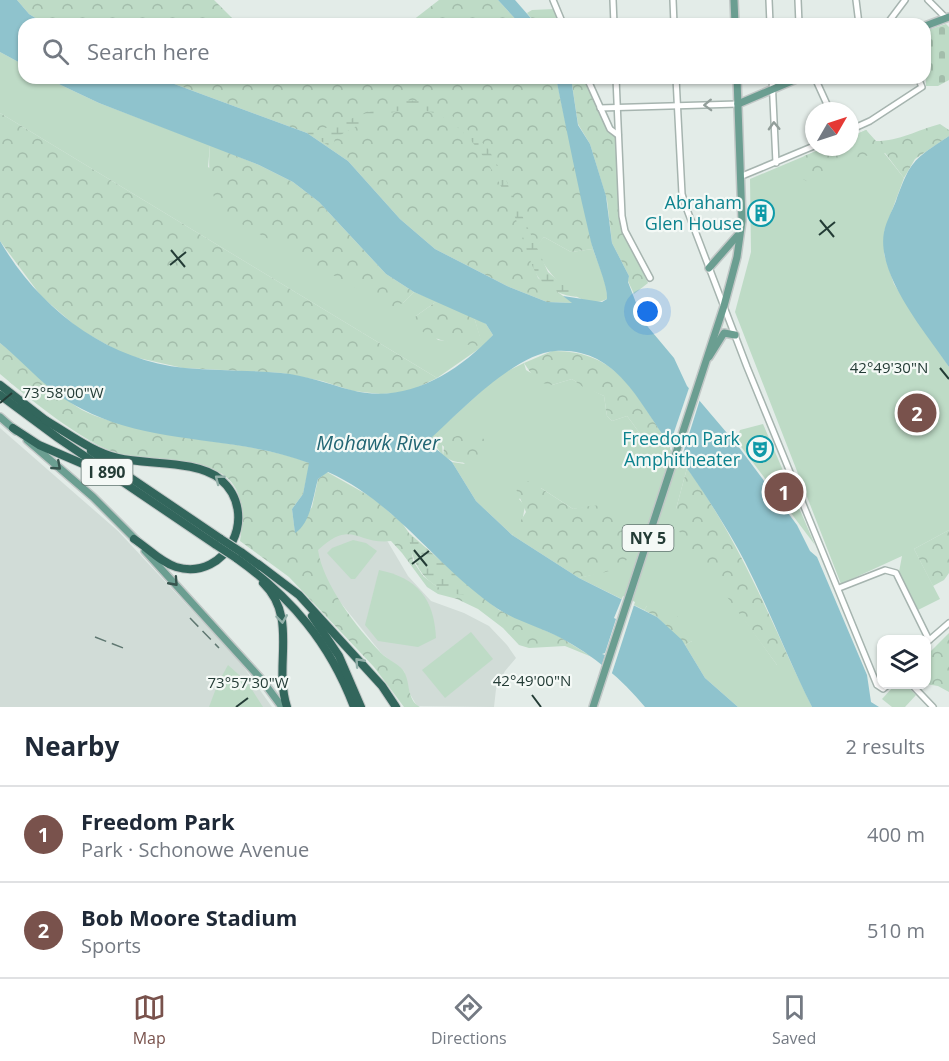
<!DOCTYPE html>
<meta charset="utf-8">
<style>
:root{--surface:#fff;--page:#f2f2f3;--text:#1f2937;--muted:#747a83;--line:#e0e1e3;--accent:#79524c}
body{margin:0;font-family:"Open Sans",sans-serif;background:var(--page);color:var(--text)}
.controls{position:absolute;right:18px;bottom:18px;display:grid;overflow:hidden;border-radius:12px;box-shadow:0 2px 4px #0004}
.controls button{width:54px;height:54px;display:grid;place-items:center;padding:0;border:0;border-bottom:2px solid var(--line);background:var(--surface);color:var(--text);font:30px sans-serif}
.compass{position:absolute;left:805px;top:102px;width:54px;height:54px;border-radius:50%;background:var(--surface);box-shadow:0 2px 4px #0004;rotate:51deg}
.you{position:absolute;left:648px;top:312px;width:21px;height:21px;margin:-15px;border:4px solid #fff;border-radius:50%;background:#1a73e8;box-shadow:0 0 0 9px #1a73e833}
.badge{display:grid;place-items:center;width:39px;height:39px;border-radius:50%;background:var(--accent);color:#fff;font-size:20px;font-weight:700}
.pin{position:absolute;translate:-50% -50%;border:3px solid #fff;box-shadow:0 2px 6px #0006}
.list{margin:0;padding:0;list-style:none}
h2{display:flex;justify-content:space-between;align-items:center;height:78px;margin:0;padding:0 24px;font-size:26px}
h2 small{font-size:20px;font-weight:400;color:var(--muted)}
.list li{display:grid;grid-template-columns:39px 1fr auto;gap:18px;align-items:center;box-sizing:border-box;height:96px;padding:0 24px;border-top:2px solid var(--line)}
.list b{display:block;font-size:22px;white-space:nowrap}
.list p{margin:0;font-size:20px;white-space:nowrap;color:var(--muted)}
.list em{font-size:20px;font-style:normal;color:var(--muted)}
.icon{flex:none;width:33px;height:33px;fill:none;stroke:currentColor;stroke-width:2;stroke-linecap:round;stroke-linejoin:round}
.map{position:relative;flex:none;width:949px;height:707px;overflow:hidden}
.search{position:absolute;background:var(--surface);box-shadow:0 2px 4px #0004;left:18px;right:18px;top:18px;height:66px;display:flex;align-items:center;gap:15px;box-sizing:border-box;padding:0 21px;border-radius:18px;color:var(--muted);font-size:22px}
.sheet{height:270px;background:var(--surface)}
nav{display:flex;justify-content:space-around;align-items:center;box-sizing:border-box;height:84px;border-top:2px solid var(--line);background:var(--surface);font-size:16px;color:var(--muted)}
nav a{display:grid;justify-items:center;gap:3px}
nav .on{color:var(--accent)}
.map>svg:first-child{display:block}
.built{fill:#d1dcd7}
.green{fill:#bedbc6}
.forest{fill:url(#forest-crowns)}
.wetland{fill:url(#wetland-marsh)}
.cemetery{fill:url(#cemetery-stones)}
.water{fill:#8fc3cd}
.pier{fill:#e3ece8}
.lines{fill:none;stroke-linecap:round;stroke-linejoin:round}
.minor-casing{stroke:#a6b4af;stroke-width:8}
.major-casing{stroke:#c2c8c7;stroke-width:10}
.highway-casing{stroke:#c2c8c7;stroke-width:10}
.minor{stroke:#fff;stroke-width:5}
.major{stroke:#6b9e91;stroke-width:7}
.highway{stroke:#32665c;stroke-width:8}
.rail{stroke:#5f7771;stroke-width:1.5;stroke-dasharray:12 6;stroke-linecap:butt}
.highway-bridge-casing{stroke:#c2c8c7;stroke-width:10;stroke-linecap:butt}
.highway-bridge{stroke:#32665c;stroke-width:8}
.oneway{stroke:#929e9a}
.oneway2{stroke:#36544d}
.oneway3{stroke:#93b0a9}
.ticks{fill:none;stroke:#243c36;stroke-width:2}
.labels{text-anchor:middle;stroke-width:4.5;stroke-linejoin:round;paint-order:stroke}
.shield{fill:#f4f9f6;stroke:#627570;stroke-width:1.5}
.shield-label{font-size:16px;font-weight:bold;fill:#243c36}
.culture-label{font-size:18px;fill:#0d838f;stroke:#f4f9f6;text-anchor:end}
.water-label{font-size:20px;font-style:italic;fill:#226674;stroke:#f4f9f6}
.ticks-label{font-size:15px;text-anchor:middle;fill:#243c36;stroke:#f4f9f6;stroke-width:4.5;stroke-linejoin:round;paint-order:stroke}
</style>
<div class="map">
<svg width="949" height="707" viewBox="0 0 949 707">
<defs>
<pattern id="forest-crowns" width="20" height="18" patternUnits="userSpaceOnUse" patternTransform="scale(1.5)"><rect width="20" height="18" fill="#bedbc6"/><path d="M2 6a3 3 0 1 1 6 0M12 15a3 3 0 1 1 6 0" fill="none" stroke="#a3bdab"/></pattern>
<pattern id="wetland-marsh" width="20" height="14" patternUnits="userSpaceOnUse" patternTransform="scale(1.5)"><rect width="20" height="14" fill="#bedbc6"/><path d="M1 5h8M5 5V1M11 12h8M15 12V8" fill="none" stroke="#a3bdab"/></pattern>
<pattern id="cemetery-stones" width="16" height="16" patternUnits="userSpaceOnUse" patternTransform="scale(1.5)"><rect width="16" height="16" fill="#bedbc6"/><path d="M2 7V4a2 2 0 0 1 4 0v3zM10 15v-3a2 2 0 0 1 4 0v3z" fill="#a3bdab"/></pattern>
</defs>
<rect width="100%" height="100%" fill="#e3ece8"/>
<!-- built -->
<g class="built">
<path d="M0,428l118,103 122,131 32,45h-272z"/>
<path d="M349,519l36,18 23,39 23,25 33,12 25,13 18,19 9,13 -11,13 -9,18 -2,18 -77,-1 -7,-12 -6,-23 -22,-17 -58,-72 -11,-31z"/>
</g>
<!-- green -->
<g class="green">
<path d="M0,52l24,13v13h22l53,25 111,42 -2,22 195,136 11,-11 23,9 -21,15 22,24 44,5 -8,-28 12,7 7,11 -10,11 -46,32 -437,-265z"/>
<path d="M866,130l38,48 -20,54v22l10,30 55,83v163l-35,19 26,50 -22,11 -19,-38 3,-16 -61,28 -106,-272 16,-60 -1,-73 76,-32h24v-10z"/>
<path d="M544,237l27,15 22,-3c5,15 15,35 14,50 -28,15 -63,-29 -72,-52z"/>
<path d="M524,363l2,7 26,15 20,-6c11,8 21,11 32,17l3,20 5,5 15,-5c15,19 15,27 41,26l19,26 -11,41 18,40 83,116h15l20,42h-74l-33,-29 -20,-33 7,-4 -45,-35 -3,4 -65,-32 27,-7 -10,-65 -23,3 -32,-21 -22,11 6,7 -3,16 -10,13 -36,-34 -24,-39 13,2 -23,-19 1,11 -13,-18 69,-63z"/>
<path d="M763,424l52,121 -79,-105 4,-10z"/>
<path d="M353,540l13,3 11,8 -22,28h-4l-24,-26 5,-5z"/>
<path d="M379,570c39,8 55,29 57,68l-18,9 -40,-6 -13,-16z"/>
<path d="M471,632l22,27 -48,39 -23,-28z"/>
<path d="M228,665l19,17 16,25h-54l9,-24z"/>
<path d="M895,685h11l10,10 -11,12h-13l-10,-8z"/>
</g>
<!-- forest -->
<g class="forest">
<path d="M17,0h197l24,24h-193l-16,-10z"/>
<path d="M439,0h59l22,24h-112z"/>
<path d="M554,9l6,15h-24l-9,-11 5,-3z"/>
<path d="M158,78h398l37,171 -22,3 -27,-15 -14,18 8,23 35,25 -26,-1 -40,-16 -72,-37 -35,-30 -52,-58 -41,-28z"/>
<path d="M571,78h14l24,54 7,5 7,95 25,51 -14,11 -6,-13 1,-5 -17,-33 -5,-43 -17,-56 -12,-20z"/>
<path d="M0,113l437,265 -29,14 -27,2 -28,-3 -31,-10 -40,-8 -99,-5 -58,-13 -46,-26 -38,-33 -41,-55z"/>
<path d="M940,124l9,6v6l-34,23 -11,19 -19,-25 -27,4 -46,27 -11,-6 3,-22 22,-9h24v-10l16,-7 10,11c24,0 41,-11 64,-17z"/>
<path d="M210,145l49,20 34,17 26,20 67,72 28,18 -11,11 -11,5 -172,-96c-11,-22 -12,-42 -10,-67z"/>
<path d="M437,301l37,16 9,29c-27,-2 -50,-3 -71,-23l4,-7z"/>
<path d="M0,343c26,20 55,51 82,67 15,8 36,13 52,17 58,15 120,15 176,36l-7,31 -11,15 3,23 17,-25 6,-28 9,-7 46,26 29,25 7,10 4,28 10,15 13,10 44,9 19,15 61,27 32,20 -27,-11 -36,2 -10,-3 -16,-17 -25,-19 -21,-10 -19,-5 -11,-7 -25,-34 -11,-12c-34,4 -39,-23 -73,9 5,34 39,78 63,103 6,6 16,10 22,17 8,11 3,30 17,37h-16l-30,-40 -85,-90 -49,-36c17,-106 -77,-64 -136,-93 -35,-17 -74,-49 -104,-74z"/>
<path d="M552,351c67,-1 83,44 116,91 -26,1 -26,-7 -41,-26l-15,5 -5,-5 -3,-20 -21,-9 -11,-8 -20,6 -15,-3 -13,-19z"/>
<path d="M477,431l9,11 -1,11c-15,11 -26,13 -42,3l2,-17z"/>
<path d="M687,468c44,61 74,128 105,197h-15l-101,-138v-18z"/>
<path d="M530,481l43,28c11,-2 27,-6 37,-1 22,12 33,42 10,58 -11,7 -29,9 -41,12l-67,-43 14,-23 -10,-23 4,-7z"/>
<path d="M949,530v43l-5,7 -11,6 -19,-37z"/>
<path d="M647,606c20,1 37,11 46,29l-1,6 -7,4 -28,-28 -13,-7z"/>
<path d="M949,633v59l-11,-6 -12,-2v-28z"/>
</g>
<!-- wetland -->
<g class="wetland">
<path d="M401,100l18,1 22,5 46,41 19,33 42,92 29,25c-13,-1 -31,-8 -39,-20 -8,-13 -17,-44 -23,-60 -15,-38 -48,-101 -93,-107 -29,-4 -63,14 -87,28l-2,10 -26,-15 22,-6z"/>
<path d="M409,533l71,62c-42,4 -70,-21 -71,-62z"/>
</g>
<!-- cemetery -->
<path class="cemetery" d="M946,24l3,3v53l-11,6h-12l-1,-33 3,-2 -3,-6v-14z"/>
<!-- water -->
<g class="water">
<path d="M0,0h17l12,14 16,10h-21v41l-24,-13z"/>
<path d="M498,0h17l21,24h-16z"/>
<path d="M46,78h112l149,55 41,28 52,58 35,30 72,37 40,16 25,1 -9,-7 39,6 5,-3c1,-13 -12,-42 -16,-57 -13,-54 -24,-110 -35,-164h15l7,47 12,19 16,52 6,47 17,33 -1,6 15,39 31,37 13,28 51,60 59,79 13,26 7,6 50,118 4,27 8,5h-67c-24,-48 -43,-98 -67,-145 -23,-44 -50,-83 -79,-123 -29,-40 -51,-92 -111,-88 -41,3 -95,61 -125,88l5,9 17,14 24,39 36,34 67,43 78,39 25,23 23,38 33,29h-93c-23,-28 -52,-52 -84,-69 -21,-11 -43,-16 -63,-29 -61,-41 -102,-107 -170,-137l-10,7c-5,17 -7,44 -23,54l-3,-24 11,-15 6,-31c-72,-28 -157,-17 -227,-54 -33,-16 -54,-43 -82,-66v-102c39,67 106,119 185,127 32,3 64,2 96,5 24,2 47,11 70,17 54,15 106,-17 142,-55l-7,-11 -72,-32 -28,-18 -67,-72 -26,-20 -34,-17 -160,-62z"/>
<path d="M949,136v231c-23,-34 -73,-92 -65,-135 2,-10 8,-21 12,-31 15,-41 17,-41 53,-65z"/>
</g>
<!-- pier -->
<g class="pier">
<path d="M690,385l11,11 -21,67 -10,-14v-5z"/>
<path d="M623,596l12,6 -24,74 -10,-8 4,-13 -3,-1 3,-1 11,-34 -2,-1z"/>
</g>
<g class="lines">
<defs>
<g id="minor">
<path d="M553,0l10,24"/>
<path d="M613,0l1,24"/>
<path d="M673,0l1,24"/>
<path d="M769,0l1,24"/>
<path d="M798,0l1,24"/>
<path d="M856,0l3,24"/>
<path d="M928,0l18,18"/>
<path d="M887,24l18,-24"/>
<path d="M587,78l23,51 8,6"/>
<path d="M616,78l6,138 3,15 25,47"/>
<path d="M676,78l6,116 4,13 61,160 130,318 6,4 6,-5"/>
<path d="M772,78l4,85"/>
<path d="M815,78l15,33"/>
<path d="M600,108l138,-4"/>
<path d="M850,130l20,-9 52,-34 -4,-9"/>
<path d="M742,176l72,-30"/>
<path d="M839,588l46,-18 11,3 33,67"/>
<path d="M926,643l23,-20"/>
<path d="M911,684l22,23"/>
</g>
<g id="major">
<path d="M734,0l1,24"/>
<path d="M925,26l24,-9"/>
<path d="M738,104l61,-26"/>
<path d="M709,268l29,-33"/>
<path d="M709,357l15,-24 11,2"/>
<path d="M0,417l16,14"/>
<path d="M27,440l66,57 45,45"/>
<path d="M145,551l117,129 20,27"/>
<path d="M593,707l131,-401 13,-49 5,-36 -5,-143"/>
</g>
<g id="highway">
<path d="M0,385l49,38"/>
<path d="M0,395l58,43 158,107"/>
<path d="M45,420c23,13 47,32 73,38 30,7 79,2 102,21 41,34 7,103 -44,88 -16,-5 -28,-19 -42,-28"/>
<path d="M13,428l26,17 58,25"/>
<path d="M91,451l130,88"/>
<path d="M241,552l19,14"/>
<path d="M236,558c55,39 94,85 118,149"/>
<path d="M258,564l41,31 83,91 14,21"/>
<path d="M263,583c36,35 10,82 24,124"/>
<path d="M312,616l27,40 22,51"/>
</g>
</defs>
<!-- minor casing -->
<use href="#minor" class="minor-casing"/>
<!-- major casing -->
<use href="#major" class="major-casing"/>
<!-- highway casing -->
<use href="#highway" class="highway-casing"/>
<!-- minor -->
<use href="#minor" class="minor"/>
<!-- major -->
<use href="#major" class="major"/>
<!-- highway -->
<use href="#highway" class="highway"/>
<!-- rail -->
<g class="rail">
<path d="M190,618l29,30"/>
<path d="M95,637l31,12"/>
</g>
<defs>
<g id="highway-bridge">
<path d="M221,539l20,13"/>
<path d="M216,545l20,13"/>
</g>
</defs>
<!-- highway-bridge casing -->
<use href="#highway-bridge" class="highway-bridge-casing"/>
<!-- highway-bridge -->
<use href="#highway-bridge" class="highway-bridge"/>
</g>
<!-- one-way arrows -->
<defs><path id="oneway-chevron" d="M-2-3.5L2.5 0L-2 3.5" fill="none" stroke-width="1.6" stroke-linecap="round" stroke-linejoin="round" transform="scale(1.5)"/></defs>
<g class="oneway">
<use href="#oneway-chevron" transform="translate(708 105) rotate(178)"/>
<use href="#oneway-chevron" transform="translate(774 126) rotate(-92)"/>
</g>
<g class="oneway2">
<use href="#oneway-chevron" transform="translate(57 466) rotate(41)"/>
<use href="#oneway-chevron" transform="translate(174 582) rotate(48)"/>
</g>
<g class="oneway3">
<use href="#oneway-chevron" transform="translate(219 479) rotate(-142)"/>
<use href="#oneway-chevron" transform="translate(282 619) rotate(83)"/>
<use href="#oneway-chevron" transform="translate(359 662) rotate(-132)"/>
</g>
<!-- ticks -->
<path class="ticks" d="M820,220l14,17M819,235l16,-13M171,250l14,17M170,265l16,-13M940,368l9,11M0,403l12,-10M414,550l13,16M412,564l17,-13M532,695l9,12M236,707l12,-9"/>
<!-- icons -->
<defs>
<symbol id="building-ring" viewBox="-11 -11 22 22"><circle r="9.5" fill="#f4f9f6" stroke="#0f9aa8" stroke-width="1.5"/><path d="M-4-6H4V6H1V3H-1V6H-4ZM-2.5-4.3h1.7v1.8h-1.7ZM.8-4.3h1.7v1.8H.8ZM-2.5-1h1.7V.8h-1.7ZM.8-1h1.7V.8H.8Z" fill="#0f9aa8"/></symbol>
<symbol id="theatre-ring" viewBox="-11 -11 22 22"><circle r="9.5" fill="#f4f9f6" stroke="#0f9aa8" stroke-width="1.5"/><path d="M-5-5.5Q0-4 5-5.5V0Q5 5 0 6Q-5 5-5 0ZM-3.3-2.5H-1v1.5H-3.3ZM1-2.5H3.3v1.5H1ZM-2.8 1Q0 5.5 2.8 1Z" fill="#0f9aa8"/></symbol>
</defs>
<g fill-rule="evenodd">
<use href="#building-ring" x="746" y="198" width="30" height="30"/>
<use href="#theatre-ring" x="745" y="434" width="30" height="30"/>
</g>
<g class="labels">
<!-- shield labels -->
<g class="shield">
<rect x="81.5" y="459" width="51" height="26" rx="4.5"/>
<rect x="622.5" y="525" width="51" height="26" rx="4.5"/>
</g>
<g class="shield-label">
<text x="107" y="478">I 890</text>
<text x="648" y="544">NY 5</text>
</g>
<!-- culture labels -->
<g class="culture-label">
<text x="742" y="209">Abraham<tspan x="742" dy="21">Glen House</tspan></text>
<text x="740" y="445">Freedom Park<tspan x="740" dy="21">Amphitheater</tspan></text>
</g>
<!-- water labels -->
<g class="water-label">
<text x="378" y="450">Mohawk River</text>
</g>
</g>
<g class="ticks-label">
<text x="889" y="373">42°49'30"N</text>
<text x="63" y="398">73°58'00"W</text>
<text x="532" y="686">42°49'00"N</text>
<text x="248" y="688">73°57'30"W</text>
</g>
</svg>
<div class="controls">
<button><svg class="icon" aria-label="layers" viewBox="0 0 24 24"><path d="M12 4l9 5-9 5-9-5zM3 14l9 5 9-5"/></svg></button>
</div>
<svg class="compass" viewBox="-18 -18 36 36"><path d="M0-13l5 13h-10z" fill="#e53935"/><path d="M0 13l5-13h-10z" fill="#747a83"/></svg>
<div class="you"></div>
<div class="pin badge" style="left:784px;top:492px">1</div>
<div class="pin badge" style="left:917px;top:413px">2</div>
<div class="search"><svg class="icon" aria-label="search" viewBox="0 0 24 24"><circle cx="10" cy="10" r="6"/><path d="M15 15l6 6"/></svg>Search here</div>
</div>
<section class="sheet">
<h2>Nearby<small>2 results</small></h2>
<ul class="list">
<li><span class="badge">1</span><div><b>Freedom Park</b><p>Park · Schonowe Avenue</p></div><em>400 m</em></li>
<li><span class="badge">2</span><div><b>Bob Moore Stadium</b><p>Sports</p></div><em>510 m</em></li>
</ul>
</section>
<nav>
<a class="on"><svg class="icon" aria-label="map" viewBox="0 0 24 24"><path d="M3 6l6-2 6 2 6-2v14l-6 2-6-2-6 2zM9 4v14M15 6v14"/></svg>Map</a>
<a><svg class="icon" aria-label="directions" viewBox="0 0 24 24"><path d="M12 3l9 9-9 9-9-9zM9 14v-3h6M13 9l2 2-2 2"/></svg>Directions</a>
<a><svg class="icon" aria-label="saved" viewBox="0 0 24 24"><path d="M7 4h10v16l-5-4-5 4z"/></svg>Saved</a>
</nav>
